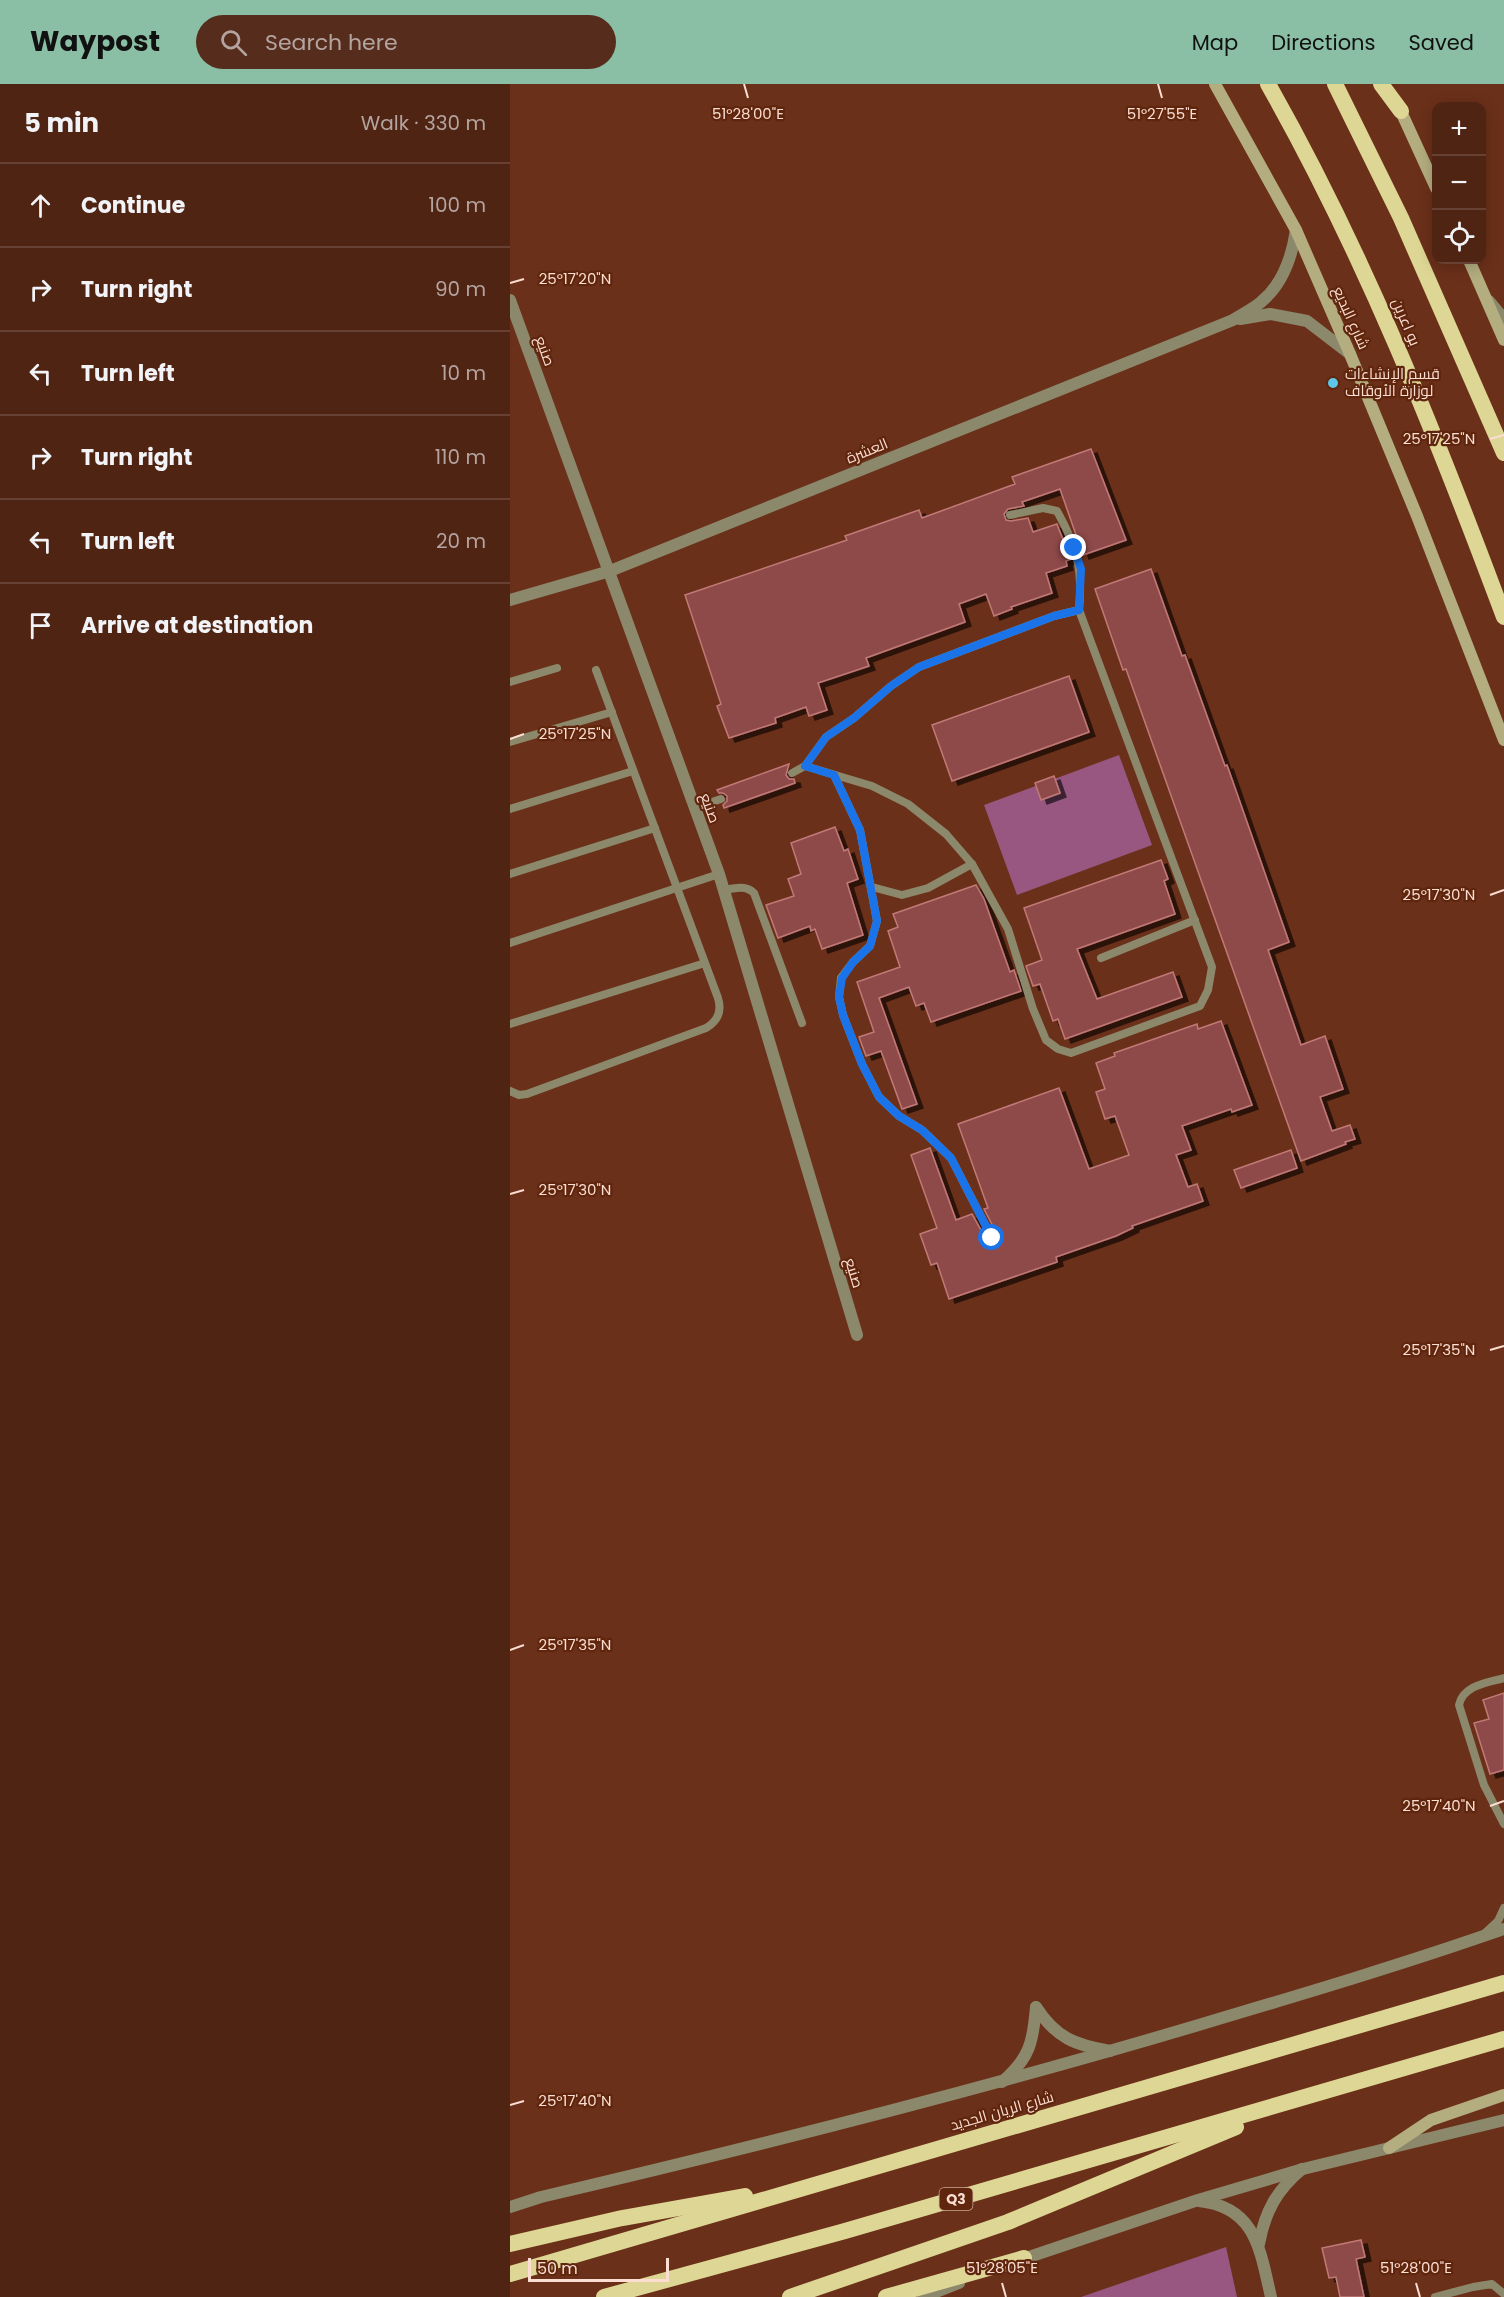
<!DOCTYPE html>
<meta charset="utf-8">
<style>
:root{--surface:#502413;--page:#562c1c;--text:#f1f3f6;--muted:#b4a4a0;--line:#674133;--accent:#8abfa5}
body{margin:0;font-family:Poppins,Cairo,sans-serif;background:var(--page);color:var(--text)}
.controls{position:absolute;right:18px;top:18px;display:grid;overflow:hidden;border-radius:12px;box-shadow:0 3px 15px #0003}
.controls button{width:54px;height:54px;display:grid;place-items:center;padding:0;border:0;border-bottom:2px solid var(--line);background:var(--surface);color:var(--text);font:30px sans-serif}
.scale{position:absolute;left:18px;bottom:15px;width:141px;box-sizing:border-box;padding-left:6px;border:3px solid #fbddd2;border-top:0;font-size:16px;line-height:21px;white-space:nowrap;color:#fbddd2;-webkit-text-stroke:4px #5f260d;paint-order:stroke}
.stop{position:absolute;width:18px;height:18px;margin:-14px;border:4px solid #1a73e8;border-radius:50%;background:#fff}
.stop.end{background:#1a73e8;border-color:#fff;box-shadow:0 2px 6px #0008}
.list{margin:0;padding:0;list-style:none}
h2{display:flex;justify-content:space-between;align-items:center;height:78px;margin:0;padding:0 24px;font-size:26px}
h2 small{font-size:20px;font-weight:400;color:var(--muted)}
.list li{display:grid;grid-template-columns:39px 1fr auto;gap:18px;align-items:center;box-sizing:border-box;height:84px;padding:0 24px;border-top:2px solid var(--line)}
.list b{display:block;font-size:22px;white-space:nowrap}
.list em{font-size:20px;font-style:normal;color:var(--muted)}
.icon{flex:none;width:33px;height:33px;fill:none;stroke:currentColor;stroke-width:2;stroke-linecap:round;stroke-linejoin:round}
.map{position:relative;flex:none;width:994px;height:2213px;overflow:hidden}
header{display:flex;align-items:center;gap:36px;box-sizing:border-box;height:84px;padding:0 30px;background:var(--accent);color:#111}
header strong{font-size:28px}
nav{display:flex;gap:33px;margin-inline-start:auto;font-size:21px}
.search{width:420px;height:54px;background:var(--page);display:flex;align-items:center;gap:15px;box-sizing:border-box;padding:0 21px;border-radius:33px;color:var(--muted);font-size:22px}
main{display:flex}
aside{flex:1;background:var(--surface)}
.map>svg:first-child{display:block}
.green{fill:#975781}
.building{fill:#8e4a4a;stroke:#c17977;stroke-width:1.5;filter:url(#shadow)}
.lines{fill:none;stroke-linecap:round;stroke-linejoin:round}
.service{stroke:#8b886b;stroke-width:8}
.minor{stroke:#8b886b;stroke-width:12}
.tertiary{stroke:#8b886b;stroke-width:12}
.secondary{stroke:#b3ad7f;stroke-width:12}
.trunk{stroke:#ded694;stroke-width:16}
.route{stroke:#1a73e8;stroke-width:8}
.ticks{fill:none;stroke:#fbddd2;stroke-width:2}
.poi-dot{fill:#5dc7e8;stroke:#5f260d;stroke-width:2}
.labels{text-anchor:middle;stroke-width:4.5;stroke-linejoin:round;paint-order:stroke}
.shield{fill:#5f260d;stroke:#cca697;stroke-width:1.5}
.shield-label{font-size:14px;font-weight:bold;fill:#fbddd2}
.street-label{font-size:15px;fill:#fbddd2;stroke:#5f260d}
.poi-label{font-size:15px;fill:#fbddd2;stroke:#5f260d;text-anchor:start}
.ticks-label{font-size:15px;text-anchor:middle;fill:#fbddd2;stroke:#5f260d;stroke-width:4.5;stroke-linejoin:round;paint-order:stroke}
</style>
<header>
<strong>Waypost</strong>
<div class="search"><svg class="icon" aria-label="search" viewBox="0 0 24 24"><circle cx="10" cy="10" r="6"/><path d="M15 15l6 6"/></svg>Search here</div>
<nav><a>Map</a><a>Directions</a><a>Saved</a></nav>
</header>
<main>
<aside>
<h2>5 min<small>Walk · 330 m</small></h2>
<ul class="list">
<li><svg class="icon" aria-label="ahead" viewBox="0 0 24 24"><path d="M12 20V5M6 11l6-6 6 6"/></svg><div><b>Continue</b></div><em>100 m</em></li>
<li><svg class="icon" aria-label="right" viewBox="0 0 24 24"><path d="M7 20v-9h11M14 6l5 5-5 5"/></svg><div><b>Turn right</b></div><em>90 m</em></li>
<li><svg class="icon" aria-label="left" viewBox="0 0 24 24"><path d="M17 20v-9H6M10 6l-5 5 5 5"/></svg><div><b>Turn left</b></div><em>10 m</em></li>
<li><svg class="icon" aria-label="right" viewBox="0 0 24 24"><path d="M7 20v-9h11M14 6l5 5-5 5"/></svg><div><b>Turn right</b></div><em>110 m</em></li>
<li><svg class="icon" aria-label="left" viewBox="0 0 24 24"><path d="M17 20v-9H6M10 6l-5 5 5 5"/></svg><div><b>Turn left</b></div><em>20 m</em></li>
<li><svg class="icon" aria-label="arrive" viewBox="0 0 24 24"><path d="M6 21V4h12l-3 4 3 4H6"/></svg><div><b>Arrive at destination</b></div></li>
</ul>
</aside>
<div class="map">
<svg width="994" height="2213" viewBox="0 0 994 2213">
<defs>
<filter id="shadow"><feDropShadow dx="6" dy="4" stdDeviation="0" flood-color="#0009"/></filter>
</defs>
<rect width="100%" height="100%" fill="#6b3019"/>
<!-- green -->
<g class="green">
<path d="M609,671l33,90 -135,50 -33,-90z"/>
<path d="M716,2163l11,50h-156z"/>
</g>
<!-- building -->
<g class="building">
<path d="M581,365l35,91 -43,15 -23,-66 -38,13 2,4 -16,3 -4,5 2,6 5,1 17,-3 5,14 24,-8 1,3 13,32 -5,2 1,5 -21,7 6,20 -41,14 1,2 -18,7 -8,-22 -27,10 6,18 -99,36 3,8 -51,17 9,27 -18,6 -3,-9 -31,11 1,5 -47,15 -12,-32 4,-2 -36,-109 162,-55 -2,-4 74,-26 3,8 93,-34 -3,-7z"/>
<path d="M641,485l31,87 3,-1 40,111 2,-1 62,177 -21,8 33,95 24,-9 18,53 -23,8 12,34 18,-6 5,14 -10,3 1,2 -45,17 -175,-492 -3,1 -28,-81z"/>
<path d="M559,592l20,56 -137,49 -20,-56z"/>
<path d="M279,680l-3,11 3,4h5l1,4 -71,25 -1,-3 4,-4v-5l-4,-3h-4l-2,-3z"/>
<path d="M544,692l6,17 -19,7 -6,-17z"/>
<path d="M325,743l9,24 4,-2 10,30 -11,4 16,52 -41,14 -7,-20 -4,2 -1,-5 -32,12 -12,-33 28,-9 -6,-17 13,-5 -10,-31z"/>
<path d="M651,776l7,19 -4,2 11,33 -98,35 20,50 76,-27 9,25 -117,42 -7,-20 -5,2 -13,-37 -7,2 -7,-20 16,-6 -18,-52z"/>
<path d="M466,801l8,14 26,73 4,-2 7,21 -90,31 -7,-19 -8,3 -7,-19 -30,11 38,106 -15,5 -21,-58 -15,5 -7,-19 15,-5 -17,-50 43,-15 -12,-36 10,-4 -5,-13z"/>
<path d="M711,937l31,84 -20,7 -1,-3 -49,17 9,24 -15,5 12,32 9,-3 6,17 -71,25 1,2 -17,8 -60,21 1,5 -108,37 -12,-36 -6,2 -11,-31 17,-6 -26,-73 19,-7 26,72 16,-6 15,27 7,3 4,-3v-5l-14,-27 4,-1 -30,-84 101,-36 30,81 40,-14 -14,-39 -10,3 -9,-27 9,-3 -9,-26 19,-7 -1,-3 83,-29 1,5z"/>
<path d="M781,1066l6,18 -56,20 -7,-18z"/>
<path d="M994,1609v77l-14,4 -16,-51 15,-4 -6,-19z"/>
<path d="M851,2156l4,17 -9,2 8,38h-24l-4,-20 -7,1 -7,-30z"/>
</g>
<g class="lines">
<!-- service -->
<g class="service">
<path d="M500,431l33,-7 14,3c20,36 26,58 22,99"/>
<path d="M0,598l47,-14"/>
<path d="M0,658l102,-30"/>
<path d="M282,689l13,-7 21,-29 28,-19 37,-32 28,-19 135,-51 25,-6 133,357 -4,23 -8,16 -129,47 -13,-4 -12,-9 -13,-31 -25,-80 -36,-65 -26,-30 -38,-30 -36,-18 -67,-20"/>
<path d="M324,691l26,55 17,91 -7,25 -17,16 -12,16 -2,19 4,18 19,49 17,33 20,19 23,14 29,28 41,80"/>
<path d="M184,724l27,-9"/>
<path d="M0,725l123,-38"/>
<path d="M0,790l145,-46"/>
<path d="M362,803l30,8 26,-7 44,-24"/>
<path d="M214,806c11,-2 22,-5 30,3l48,130"/>
<path d="M0,859l209,-69"/>
<path d="M591,874l94,-38"/>
<path d="M0,940l195,-61"/>
<path d="M0,1007l9,4 8,-1 179,-66c12,-7 16,-17 12,-30l-122,-328"/>
<path d="M994,1594c-17,5 -41,7 -45,27l25,80 20,39"/>
<path d="M974,1850l14,-13 6,-13"/>
<path d="M925,2213l38,-10 19,-3 12,10"/>
</g>
<!-- minor -->
<g class="minor">
<path d="M0,216l209,574 138,461"/>
<path d="M979,217l15,18"/>
<path d="M730,235l30,-5 37,7 43,33"/>
<path d="M0,516l100,-29 623,-251c9,-6 20,-11 28,-18 22,-18 31,-45 35,-72"/>
<path d="M526,1923c20,31 39,38 74,44"/>
<path d="M492,1998c28,-24 31,-40 34,-75"/>
<path d="M689,2117c57,6 61,49 72,96"/>
<path d="M749,2160c6,-33 18,-54 43,-75"/>
</g>
<!-- tertiary -->
<g class="tertiary">
<path d="M0,2123l31,-10c222,-52 443,-108 661,-173 101,-30 202,-60 302,-95"/>
<path d="M507,2177l181,-61 105,-31 201,-49"/>
<path d="M413,2213l36,-14"/>
</g>
<!-- secondary -->
<g class="secondary">
<path d="M705,0l81,146 54,124 67,162 87,224"/>
<path d="M888,21l38,83"/>
<path d="M959,176l35,80"/>
<path d="M879,2064l42,-28 73,-25"/>
</g>
<!-- trunk -->
<g class="trunk">
<path d="M758,0c96,169 168,351 236,533"/>
<path d="M825,0l66,134 103,235"/>
<path d="M871,0l20,27"/>
<path d="M0,2160l112,-26 123,-22"/>
<path d="M0,2190l994,-291"/>
<path d="M94,2213l241,-66 659,-192"/>
<path d="M280,2213l218,-75 228,-95"/>
<path d="M376,2213l138,-39"/>
</g>
</g>
<g class="lines">
<!-- route -->
<path class="route" d="M482,1154l-41,-80 -29,-28 -23,-14 -20,-19 -17,-33 -19,-49 -4,-18 3,-19 11,-16 17,-16 7,-25 -17,-91 -26,-55 -29,-9 21,-29 28,-19 37,-32 28,-19 135,-51 25,-6 2,-41 -7,-21"/>
</g>
<!-- ticks -->
<path class="ticks" d="M234,0l4,14M648,0l4,14M0,199l14,-4M980,355l14,-4M0,655l14,-5M980,811l14,-5M0,1110l14,-4M980,1266l14,-4M0,1566l14,-5M980,1722l14,-5M0,2021l14,-4M492,2199l4,14M906,2199l4,14"/>
<!-- markers -->
<circle class="poi-dot" cx="823" cy="299" r="6"/>
<g class="labels">
<!-- shield labels -->
<rect class="shield" x="429.5" y="2104" width="33" height="22" rx="4.5"/>
<g class="shield-label">
<text x="446" y="2120">Q3</text>
</g>
<!-- street labels -->
<g class="street-label">
<text transform="translate(841 234) rotate(66)" y="5">شارع البديع</text>
<text transform="translate(896 238) rotate(67)" y="5">بو اعرين</text>
<text transform="translate(35 267) rotate(70)" y="5">صنيع</text>
<text transform="translate(357 367) rotate(-22)" y="5">العشرة</text>
<text transform="translate(200 724) rotate(70)" y="5">صنيع</text>
<text transform="translate(344 1189) rotate(73)" y="5">صنيع</text>
<text transform="translate(492 2027) rotate(-16)" y="5">شارع الريان الجديد</text>
</g>
<!-- poi labels -->
<g class="poi-label">
<text x="835" y="295">قسم الإنشاءات<tspan x="835" dy="17">لوزارة الأوقاف</tspan></text>
</g>
</g>
<g class="ticks-label">
<text x="238" y="35">51°28'00"E</text>
<text x="652" y="35">51°27'55"E</text>
<text x="65" y="200">25°17'20"N</text>
<text x="929" y="360">25°17'25"N</text>
<text x="65" y="655">25°17'25"N</text>
<text x="929" y="816">25°17'30"N</text>
<text x="65" y="1111">25°17'30"N</text>
<text x="929" y="1271">25°17'35"N</text>
<text x="65" y="1566">25°17'35"N</text>
<text x="929" y="1727">25°17'40"N</text>
<text x="65" y="2022">25°17'40"N</text>
<text x="492" y="2189">51°28'05"E</text>
<text x="906" y="2189">51°28'00"E</text>
</g>
</svg>
<div class="controls">
<button>+</button>
<button>−</button>
<button><svg class="icon" aria-label="locate" viewBox="0 0 24 24"><circle cx="12" cy="12" r="6"/><path d="M12 2v4M12 18v4M2 12h4M18 12h4"/></svg></button>
</div>
<div class="scale">50 m</div>
<div class="stop" style="left:482px;top:1154px"></div>
<div class="stop end" style="left:564px;top:464px"></div>
</div>
</main>
